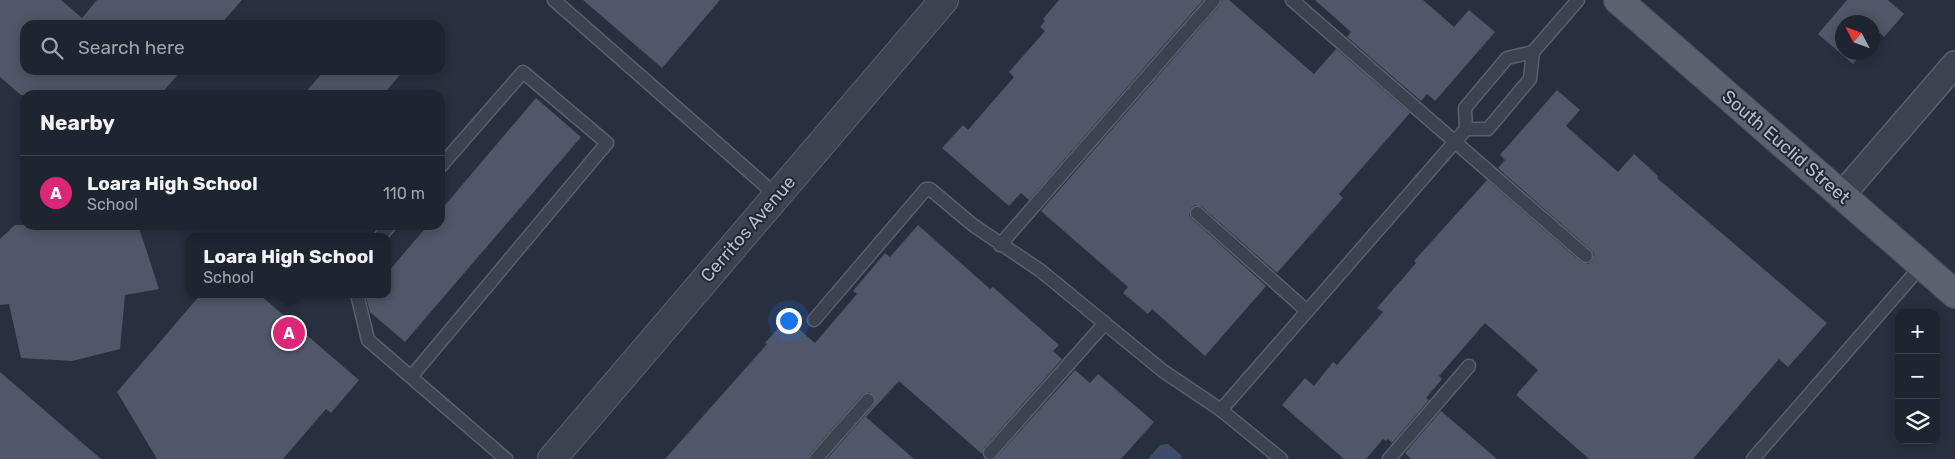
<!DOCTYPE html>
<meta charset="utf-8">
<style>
:root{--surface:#1e2430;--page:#262c38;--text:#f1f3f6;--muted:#a1a4ab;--line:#3c414c;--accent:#db2777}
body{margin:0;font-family:Rubik,sans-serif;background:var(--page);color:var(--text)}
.controls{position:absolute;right:15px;bottom:15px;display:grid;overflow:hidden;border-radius:10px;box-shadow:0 2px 12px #0003}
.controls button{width:45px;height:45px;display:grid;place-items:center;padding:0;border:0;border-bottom:1px solid var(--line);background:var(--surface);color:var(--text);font:25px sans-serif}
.compass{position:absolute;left:1835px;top:15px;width:45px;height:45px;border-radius:50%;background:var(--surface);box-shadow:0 2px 12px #0003;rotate:311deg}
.you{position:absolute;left:788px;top:320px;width:18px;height:18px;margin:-12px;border:4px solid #fff;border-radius:50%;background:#1a73e8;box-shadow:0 0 0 8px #1a73e833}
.badge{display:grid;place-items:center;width:32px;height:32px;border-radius:50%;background:var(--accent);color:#fff;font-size:16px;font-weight:700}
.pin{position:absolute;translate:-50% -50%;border:2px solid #fff;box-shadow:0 1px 5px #0006}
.popup{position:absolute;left:186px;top:233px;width:205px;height:65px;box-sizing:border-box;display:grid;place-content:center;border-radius:10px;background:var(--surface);filter:drop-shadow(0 1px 4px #0005);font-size:16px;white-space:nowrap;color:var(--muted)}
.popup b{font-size:19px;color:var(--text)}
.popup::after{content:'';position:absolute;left:50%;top:100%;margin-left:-10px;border:10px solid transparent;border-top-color:var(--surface)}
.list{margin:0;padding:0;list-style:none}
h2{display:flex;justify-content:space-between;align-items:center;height:65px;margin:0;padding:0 20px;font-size:21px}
h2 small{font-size:16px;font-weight:400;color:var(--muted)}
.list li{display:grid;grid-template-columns:32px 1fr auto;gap:15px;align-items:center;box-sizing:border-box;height:75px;padding:0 20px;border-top:1px solid var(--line)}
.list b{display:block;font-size:19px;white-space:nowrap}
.list p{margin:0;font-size:16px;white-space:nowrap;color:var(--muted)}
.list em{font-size:16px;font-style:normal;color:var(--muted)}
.icon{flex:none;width:28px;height:28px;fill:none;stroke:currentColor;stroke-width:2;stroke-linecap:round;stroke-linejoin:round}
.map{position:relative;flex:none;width:1955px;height:459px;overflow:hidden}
.search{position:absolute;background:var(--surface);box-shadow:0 2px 12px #0003;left:20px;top:20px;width:425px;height:55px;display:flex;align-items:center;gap:12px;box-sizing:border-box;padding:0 18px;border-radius:15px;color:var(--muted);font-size:19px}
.panel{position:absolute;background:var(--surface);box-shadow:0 2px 12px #0003;left:20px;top:90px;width:425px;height:140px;border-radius:15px}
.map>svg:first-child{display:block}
.water{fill:#404c67}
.building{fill:#4f5768}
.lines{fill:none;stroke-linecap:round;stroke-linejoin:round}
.service-casing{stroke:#5a606d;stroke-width:15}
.minor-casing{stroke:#5a606d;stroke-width:28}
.tertiary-casing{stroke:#5a606d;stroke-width:30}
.primary-casing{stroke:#464b59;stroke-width:30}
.service{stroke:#3c4250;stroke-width:12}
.minor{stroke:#3c4250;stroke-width:25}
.tertiary{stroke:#3c4250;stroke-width:28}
.primary{stroke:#5a616f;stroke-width:28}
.labels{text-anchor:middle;stroke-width:4;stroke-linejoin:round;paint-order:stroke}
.street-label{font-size:18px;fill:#b9beca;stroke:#212735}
</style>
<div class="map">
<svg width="1955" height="459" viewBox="0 0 1955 459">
<rect width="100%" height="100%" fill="#283040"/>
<!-- water -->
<path class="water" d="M1168,444l14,12 -2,3h-32l12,-14z"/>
<!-- building -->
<g class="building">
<path d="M0,0h61l21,18 15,-18h145l-22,25h-195v45h157l-22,25h-139l-21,-18z"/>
<path d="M583,0h137l-58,68z"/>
<path d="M1059,0h144l-174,200 -8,-7 -12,13 -67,-58 21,-23 5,5 46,-53 -5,-5 36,-41 -5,-4 5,-6 -2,-2z"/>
<path d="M1222,0h7l85,74 22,-25 74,64 -71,81 4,4 -66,75 -75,-66 -7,-2 -4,3 -2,7 3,4 74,67 -61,70 -53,-47 -4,5 -25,-21 5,-6 -87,-76 179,-206z"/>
<path d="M1315,0h108l31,27 15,-17 26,22 -60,69 -8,-7 -6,7 -74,-64 4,-5z"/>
<path d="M1847,0h41l16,14 -20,23 -4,-4 -8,8v-19h-30v30h21l-10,12 -35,-30z"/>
<path d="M325,70h79l-21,25h-80z"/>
<path d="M1557,90l23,20 -14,16 52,46 16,-18 24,22 -1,2 170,145 -39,44 -9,-8 -86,100h-104l-73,-64 22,-25 -53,-47 -46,53 3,3 -16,19 3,2 -37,43 -4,-4 -2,2 -3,-2 -17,20h-22l-62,-54 23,-27 9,8 19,-24 4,3 46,-53 -6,-4 39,-45 -2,-2 73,-81 94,82 7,2 4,-3 2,-7 -3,-4 -93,-82 7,-8 -5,-5z"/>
<path d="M536,98l45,39 -176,205 -35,-30 -5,-18h23v-22l40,-47h12v-14z"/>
<path d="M15,225h123l21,64 -34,6 -5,54 -48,12 -51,-3 -12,-54 -9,1v-66z"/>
<path d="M918,225l72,64 3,-2 66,58 -6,6 9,8 -78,89 -2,6 -83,-73 -33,36 48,42h-87l47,-54 1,-8 -6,-5 -7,3 -52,59 -2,5h-143l102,-115 -2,-1 16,-18 2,1 5,-6 27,23 42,-49 -4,-3 32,-38 5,4z"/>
<path d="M201,294h58l100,86 -28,33 -5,-4 -43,50h-126l-40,-67z"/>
<path d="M1075,370l15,13 8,-9 56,48 -33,37h-126z"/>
<path d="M0,372l101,87h-101z"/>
<path d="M1441,411l56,48h-86l-6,-6z"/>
</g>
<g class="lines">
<defs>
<g id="service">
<path d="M554,0l223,196"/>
<path d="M1292,0l294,256"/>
<path d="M1466,129h22l42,-50 3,-27"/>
<path d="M1197,213l110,98"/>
<path d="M380,237l10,-12"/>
<path d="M1000,245l214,-245"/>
<path d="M357,294l11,46 138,119"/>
<path d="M814,320l112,-131h4l43,36 68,46 122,100 58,39 60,49"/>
<path d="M411,377l196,-234 -84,-71 -83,95"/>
<path d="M1221,410l245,-281 -1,-21 42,-50 26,-6 45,-52"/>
<path d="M990,453l115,-130"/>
<path d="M816,459l52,-59"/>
<path d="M1389,459l80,-93"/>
<path d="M1753,459l169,-194"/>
</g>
<path id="minor" d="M1841,196l114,-132"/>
<path id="tertiary" d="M552,459l392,-459"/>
<path id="primary" d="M1618,0l337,294"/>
</defs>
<!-- service casing -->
<use href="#service" class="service-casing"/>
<!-- minor casing -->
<use href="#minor" class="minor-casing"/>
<!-- tertiary casing -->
<use href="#tertiary" class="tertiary-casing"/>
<!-- primary casing -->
<use href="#primary" class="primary-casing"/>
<!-- service -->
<use href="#service" class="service"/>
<!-- minor -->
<use href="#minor" class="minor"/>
<!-- tertiary -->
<use href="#tertiary" class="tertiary"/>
<!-- primary -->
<use href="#primary" class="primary"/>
</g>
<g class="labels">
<!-- street labels -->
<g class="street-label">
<text transform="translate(1786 147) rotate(41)" y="6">South Euclid Street</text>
<text transform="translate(748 229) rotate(-49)" y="6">Cerritos Avenue</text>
</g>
</g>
</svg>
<div class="controls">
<button>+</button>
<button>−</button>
<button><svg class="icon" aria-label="layers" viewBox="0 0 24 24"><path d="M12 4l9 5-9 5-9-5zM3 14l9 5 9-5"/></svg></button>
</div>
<svg class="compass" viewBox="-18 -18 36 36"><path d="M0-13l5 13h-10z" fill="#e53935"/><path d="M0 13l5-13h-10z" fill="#a1a4ab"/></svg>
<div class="you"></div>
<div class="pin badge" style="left:289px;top:333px">A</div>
<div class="popup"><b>Loara High School</b>School</div>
<div class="search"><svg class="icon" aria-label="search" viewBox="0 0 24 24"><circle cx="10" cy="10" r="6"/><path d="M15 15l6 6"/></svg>Search here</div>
<section class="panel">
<h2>Nearby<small></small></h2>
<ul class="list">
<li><span class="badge">A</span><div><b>Loara High School</b><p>School</p></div><em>110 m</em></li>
</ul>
</section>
</div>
